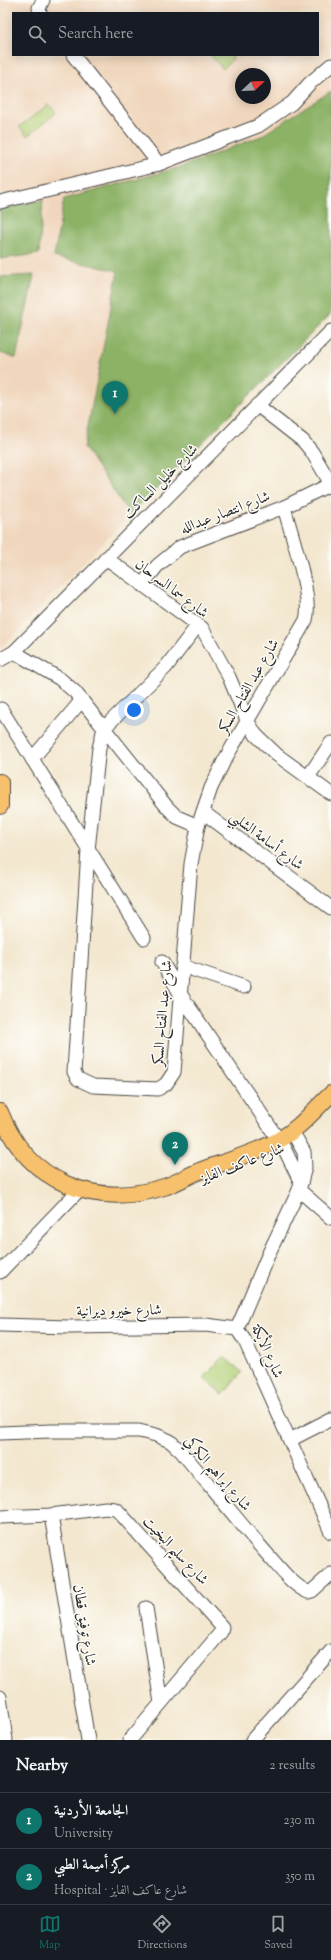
<!DOCTYPE html>
<meta charset="utf-8">
<style>
:root{--surface:#171b24;--page:#242831;--text:#f1f3f6;--muted:#9ea1a6;--line:#363941;--accent:#0f766e}
body{margin:0;font-family:"Sorts Mill Goudy",Amiri,serif;background:var(--page);color:var(--text)}
.compass{position:absolute;left:235px;top:68px;width:36px;height:36px;border-radius:50%;background:var(--surface);box-shadow:0 2px 10px #0003;rotate:67deg}
.you{position:absolute;left:134px;top:710px;width:14px;height:14px;margin:-10px;border:3px solid #fff;border-radius:50%;background:#1a73e8;box-shadow:0 0 0 6px #1a73e833}
.badge{display:grid;place-items:center;width:26px;height:26px;border-radius:50%;background:var(--accent);color:#fff;font-size:13px;font-weight:700}
.pin{position:absolute;translate:-50% -33px;filter:drop-shadow(0 1px 2px #0008)}
.pin::after{content:'';position:absolute;top:21px;width:14px;height:12px;background:inherit;clip-path:polygon(0 0,100% 0,50% 100%)}
.list{margin:0;padding:0;list-style:none}
h2{display:flex;justify-content:space-between;align-items:center;height:52px;margin:0;padding:0 16px;font-size:17px}
h2 small{font-size:13px;font-weight:400;color:var(--muted)}
.list li{display:grid;grid-template-columns:26px 1fr auto;gap:12px;align-items:center;box-sizing:border-box;height:56px;padding:0 16px;border-top:1px solid var(--line)}
.list b{display:block;font-size:15px;white-space:nowrap}
.list p{margin:0;font-size:13px;white-space:nowrap;color:var(--muted)}
.list em{font-size:13px;font-style:normal;color:var(--muted)}
.icon{flex:none;width:22px;height:22px;fill:none;stroke:currentColor;stroke-width:2;stroke-linecap:round;stroke-linejoin:round}
.map{position:relative;flex:none;width:331px;height:1740px;overflow:hidden}
.search{position:absolute;background:var(--surface);box-shadow:0 2px 10px #0003;left:12px;right:12px;top:12px;height:44px;display:flex;align-items:center;gap:10px;box-sizing:border-box;padding:0 14px;border-radius:0px;color:var(--muted);font-size:15px}
.sheet{height:164px;background:var(--surface)}
nav{display:flex;justify-content:space-around;align-items:center;box-sizing:border-box;height:56px;border-top:1px solid var(--line);background:var(--surface);font-size:11px;color:var(--muted)}
nav a{display:grid;justify-items:center;gap:2px}
nav .on{color:var(--accent)}
.map>svg:first-child{display:block}
.built{fill:#f0d6bc;fill-rule:evenodd}
.green{fill:#b1cf75;stroke:#6e7d50}
.forest{fill:#8cb266;stroke:#5c6e48}
.lines{fill:none;stroke-linecap:round;stroke-linejoin:round}
.minor-casing{stroke:#494744;stroke-width:15}
.major-casing{stroke:#494744;stroke-width:18}
.minor{stroke:#fff;stroke-width:13}
.major{stroke:#f7c06c;stroke-width:16}
.labels{text-anchor:middle;stroke-width:3;stroke-linejoin:round;paint-order:stroke}
.street-label{font-size:15px;fill:#2b2b2b;stroke:#fdfcf7}
</style>
<div class="map">
<svg width="331" height="1740" viewBox="0 0 331 1740">
<rect width="100%" height="100%" fill="#fdfcf7"/>
<filter id="ink" filterUnits="userSpaceOnUse"><feTurbulence type="fractalNoise" baseFrequency=".025" numOctaves="2"/><feDisplacementMap in="SourceGraphic" scale="8" xChannelSelector="R" yChannelSelector="G"/><feConvolveMatrix kernelMatrix="1 2 1 2 8 2 1 2 1" color-interpolation-filters="sRGB"/></filter>
<filter id="wash" filterUnits="userSpaceOnUse"><feTurbulence type="fractalNoise" baseFrequency=".012" numOctaves="4" result="noise"/><feDisplacementMap in="SourceGraphic" scale="16" xChannelSelector="R" yChannelSelector="G"/><feGaussianBlur stdDeviation="0.9" result="paint"/><feColorMatrix in="noise" values="0 0 0 0 0 0 0 0 0 0 0 0 0 0 0 0 0 1.4 0 .05"/><feComposite in="paint" operator="in"/></filter>
<g filter="url(#wash)">
<rect width="100%" height="100%" fill="#f3e7cf"/>
<!-- built -->
<path class="built" d="M0,0h331v314l-201,201 -130,134zM13,13h305v42h-305zM241,74h24v24h-24z"/>
<!-- green -->
<g class="green">
<path d="M210,55h23l-1,5 -9,9z"/>
<path d="M49,104l7,9 -29,23 -8,-9z"/>
<path d="M223,1356l19,16 -19,23 -19,-17z"/>
</g>
<!-- forest -->
<g class="forest">
<path d="M331,91v223l-201,201 -46,-68 34,-176 -64,-14 10,-58 117,-32 80,-31z"/>
<path d="M43,200l-4,54 -39,5v-50z"/>
<path d="M34,275l-18,83 -16,-5v-76z"/>
</g>
</g>
<g filter="url(#ink)">
<g class="lines">
<defs>
<g id="minor">
<path d="M40,13l-1,-5 4,-8"/>
<path d="M73,55l86,109"/>
<path d="M0,202l159,-38 99,-38 34,-23 17,-19 22,-19"/>
<path d="M257,405l46,36 9,11 19,32"/>
<path d="M106,558l96,70 27,49 18,43 9,15 21,20 54,39"/>
<path d="M142,585l15,-19 23,-19 104,-40 47,-23"/>
<path d="M198,625l-32,42 -62,61 -5,20 -11,102 -14,222 4,7 15,7 65,3 8,-5 8,-12 17,-208 7,-38 13,-38 13,-27 82,-141c7,-23 -15,-87 -22,-113"/>
<path d="M14,652l46,27 15,13 92,115 10,10 21,9"/>
<path d="M0,660l14,-8 317,-321"/>
<path d="M1,709l143,229"/>
<path d="M32,759l50,-59"/>
<path d="M308,777l23,-34"/>
<path d="M203,812l128,96"/>
<path d="M162,962l19,33 103,153 17,35"/>
<path d="M182,966l62,21"/>
<path d="M299,1190l32,28"/>
<path d="M0,1272l80,-83"/>
<path d="M0,1325l69,2 137,-2 31,4"/>
<path d="M237,1329l8,12 86,191"/>
<path d="M237,1329l32,-76 30,-63 6,-23 -1,-15 -12,-21"/>
<path d="M0,1433l51,-2h88l17,4 14,6 11,10c29,35 57,70 87,104 11,12 24,30 40,37l4,-1 19,-17"/>
<path d="M290,1440l41,-21"/>
<path d="M51,1515l37,225"/>
<path d="M0,1517l51,-2 55,-7 9,1 4,3 103,115 -1,5 -5,6 -86,102"/>
<path d="M146,1608l15,95"/>
<path d="M0,1697l6,43"/>
<path d="M252,1740l79,-89"/>
</g>
<g id="major">
<path d="M0,782v24"/>
<path d="M0,1112c27,70 94,97 164,75 13,-4 25,-12 38,-17 26,-9 53,-17 77,-30 21,-12 35,-30 52,-46"/>
</g>
</defs>
<!-- minor casing -->
<use href="#minor" class="minor-casing"/>
<!-- major casing -->
<use href="#major" class="major-casing"/>
<!-- minor -->
<use href="#minor" class="minor"/>
<!-- major -->
<use href="#major" class="major"/>
</g>
</g>
<g class="labels">
<!-- street labels -->
<g class="street-label">
<text transform="translate(160 481) rotate(-45)" y="5">شارع خليل الساكت</text>
<text transform="translate(225 512) rotate(-21)" y="5">شارع انتصار عبدالله</text>
<text transform="translate(172 588) rotate(37)" y="5">شارع سما السرحان</text>
<text transform="translate(248 686) rotate(-60)" y="5">شارع عبد الفتاح السكر</text>
<text transform="translate(267 840) rotate(37)" y="5">شارع أسامة الشلبي</text>
<text transform="translate(162 1013) rotate(-85)" y="5">شارع عبد الفتاح السكر</text>
<text transform="translate(242 1163) rotate(-21)" y="5">شارع عاكف الفايز</text>
<text transform="translate(119 1310) rotate(-1)" y="5">شارع خيرو ديرانية</text>
<text transform="translate(268 1351) rotate(66)" y="5">شارع الأيكة</text>
<text transform="translate(218 1473) rotate(49)" y="5">شارع إبراهيم الكركي</text>
<text transform="translate(176 1550) rotate(47)" y="5">شارع سليم البخيت</text>
<text transform="translate(85 1625) rotate(81)" y="5">شارع توفيق قطان</text>
</g>
</g>
</svg>
<svg class="compass" viewBox="-18 -18 36 36"><path d="M0-13l5 13h-10z" fill="#e53935"/><path d="M0 13l5-13h-10z" fill="#9ea1a6"/></svg>
<div class="you"></div>
<div class="pin badge" style="left:115px;top:414px">1</div>
<div class="pin badge" style="left:175px;top:1165px">2</div>
<div class="search"><svg class="icon" aria-label="search" viewBox="0 0 24 24"><circle cx="10" cy="10" r="6"/><path d="M15 15l6 6"/></svg>Search here</div>
</div>
<section class="sheet">
<h2>Nearby<small>2 results</small></h2>
<ul class="list">
<li><span class="badge">1</span><div><b>الجامعة الأردنية</b><p>University</p></div><em>230 m</em></li>
<li><span class="badge">2</span><div><b>مركز أميمة الطبي</b><p>Hospital · شارع عاكف الفايز</p></div><em>350 m</em></li>
</ul>
</section>
<nav>
<a class="on"><svg class="icon" aria-label="map" viewBox="0 0 24 24"><path d="M3 6l6-2 6 2 6-2v14l-6 2-6-2-6 2zM9 4v14M15 6v14"/></svg>Map</a>
<a><svg class="icon" aria-label="directions" viewBox="0 0 24 24"><path d="M12 3l9 9-9 9-9-9zM9 14v-3h6M13 9l2 2-2 2"/></svg>Directions</a>
<a><svg class="icon" aria-label="saved" viewBox="0 0 24 24"><path d="M7 4h10v16l-5-4-5 4z"/></svg>Saved</a>
</nav>
